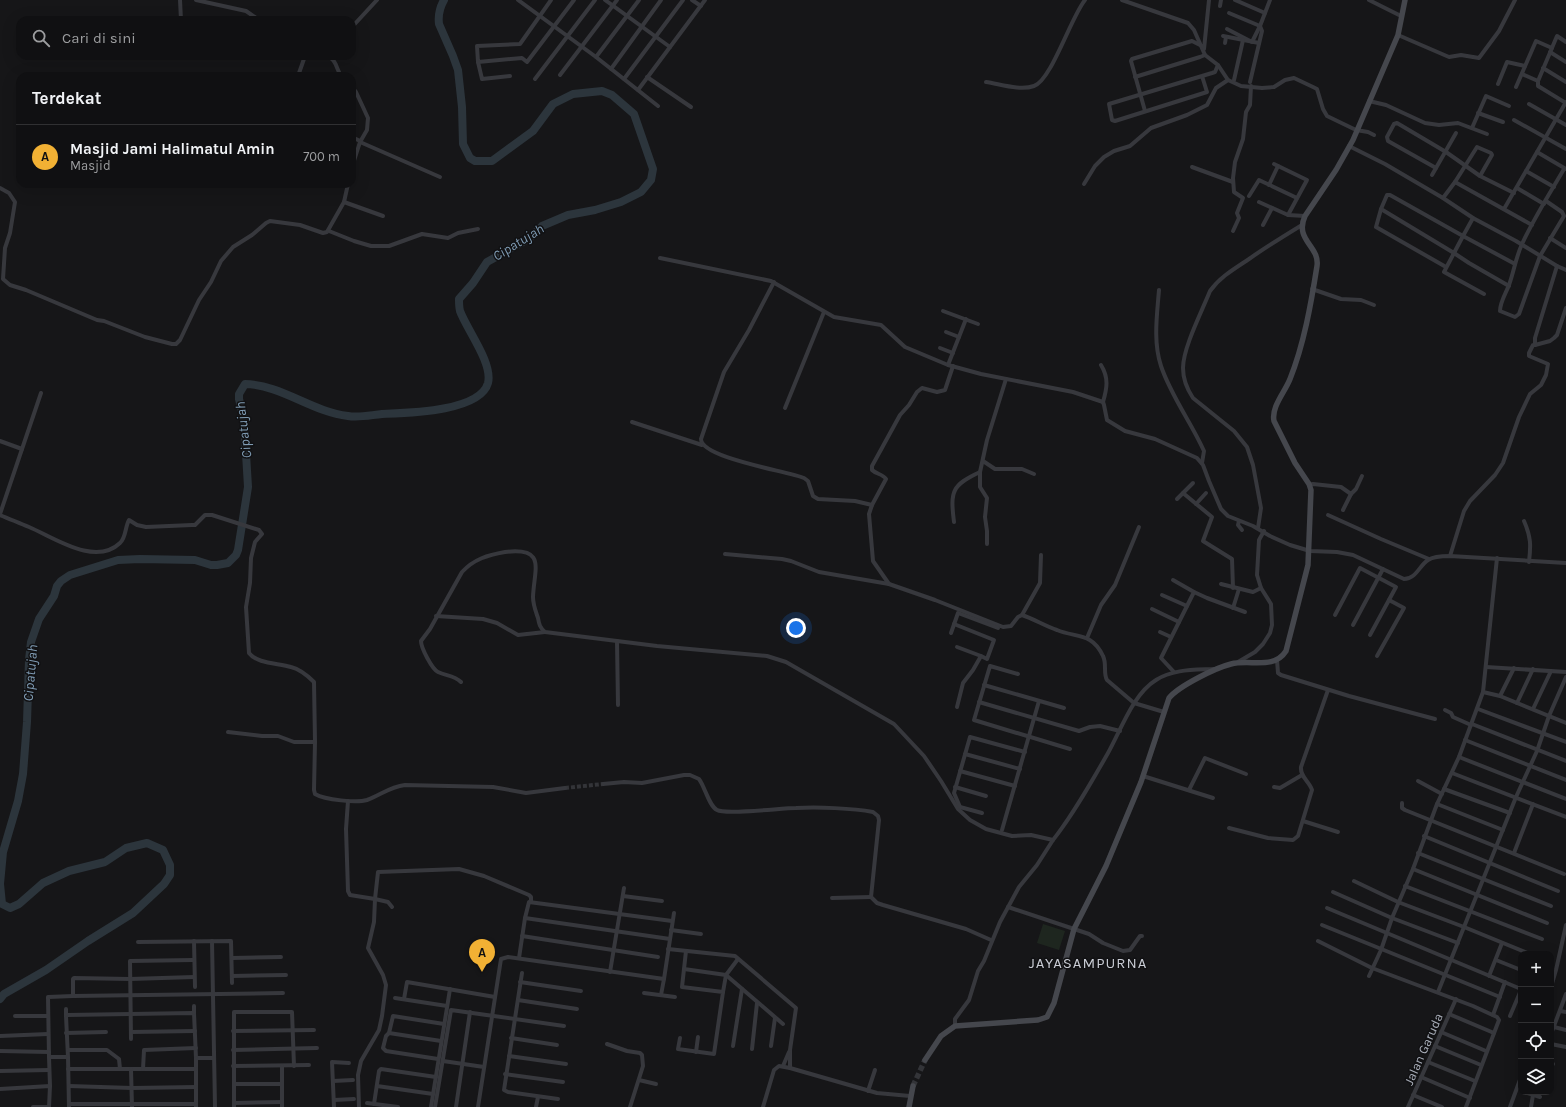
<!DOCTYPE html>
<html lang="id">
<meta charset="utf-8">
<style>
:root{--surface:#101012;--page:#1e1e20;--text:#f1f3f6;--muted:#9c9d9f;--line:#303032;--accent:#f2b134}
body{margin:0;font-family:Karla,sans-serif;background:var(--page);color:var(--text)}
.controls{position:absolute;right:12px;bottom:12px;display:grid;overflow:hidden;border-radius:8px;box-shadow:0 4px 16px #0002}
.controls button{width:36px;height:36px;display:grid;place-items:center;padding:0;border:0;border-bottom:1px solid var(--line);background:var(--surface);color:var(--text);font:20px sans-serif}
.you{position:absolute;left:796px;top:628px;width:14px;height:14px;margin:-10px;border:3px solid #fff;border-radius:50%;background:#1a73e8;box-shadow:0 0 0 6px #1a73e833}
.badge{display:grid;place-items:center;width:26px;height:26px;border-radius:50%;background:var(--accent);color:#111;font-size:13px;font-weight:700}
.pin{position:absolute;translate:-50% -33px;filter:drop-shadow(0 1px 2px #0008)}
.pin::after{content:'';position:absolute;top:21px;width:14px;height:12px;background:inherit;clip-path:polygon(0 0,100% 0,50% 100%)}
.list{margin:0;padding:0;list-style:none}
h2{display:flex;justify-content:space-between;align-items:center;height:52px;margin:0;padding:0 16px;font-size:17px}
h2 small{font-size:13px;font-weight:400;color:var(--muted)}
.list li{display:grid;grid-template-columns:26px 1fr auto;gap:12px;align-items:center;box-sizing:border-box;height:64px;padding:0 16px;border-top:1px solid var(--line)}
.list b{display:block;font-size:15px;white-space:nowrap}
.list p{margin:0;font-size:13px;white-space:nowrap;color:var(--muted)}
.list em{font-size:13px;font-style:normal;color:var(--muted)}
.icon{flex:none;width:22px;height:22px;fill:none;stroke:currentColor;stroke-width:2;stroke-linecap:round;stroke-linejoin:round}
.map{position:relative;flex:none;width:1566px;height:1107px;overflow:hidden}
.search{position:absolute;background:var(--surface);box-shadow:0 4px 16px #0002;left:16px;top:16px;width:340px;height:44px;display:flex;align-items:center;gap:10px;box-sizing:border-box;padding:0 14px;border-radius:12px;color:var(--muted);font-size:15px}
.panel{position:absolute;background:var(--surface);box-shadow:0 4px 16px #0002;left:16px;top:72px;width:340px;height:116px;border-radius:12px}
.map>svg:first-child{display:block}
.green{fill:#1e261f}
.lines{fill:none;stroke-linecap:round;stroke-linejoin:round}
.river{stroke:#2c353c;stroke-width:8}
.street-tunnel{stroke:#333438;stroke-width:4;stroke-dasharray:4 2;stroke-linecap:butt}
.secondary-tunnel{stroke:#333438;stroke-width:5.5;stroke-dasharray:5.5 3;stroke-linecap:butt}
.street{stroke:#37383d;stroke-width:4}
.secondary{stroke:#45474d;stroke-width:5.5}
.labels{text-anchor:middle;stroke-width:3;stroke-linejoin:round;paint-order:stroke}
.street-label{font-size:13px;fill:#a8adb8;stroke:#111113}
.water-label{font-size:14px;font-style:italic;fill:#7f9bb3;stroke:#111113}
.quarter-label{font-size:15px;letter-spacing:1px;fill:#c9ccd4;stroke:#111113}
</style>
<div class="map">
<svg width="1566" height="1107" viewBox="0 0 1566 1107">
<rect width="100%" height="100%" fill="#161618"/>
<!-- green -->
<path class="green" d="M1043,924l22,7 -6,19 -22,-7z"/>
<g class="lines">
<!-- river -->
<path class="river" d="M0,999l4,-5 42,-24 42,-29 45,-28 31,-29 6,-9v-10l-7,-15 -16,-7 -21,5 -21,14 -36,9 -26,12 -24,21 -9,4 -8,-4 -2,-20 3,-32 15,-51 5,-27 4,-52 2,-62 2,-18 8,-23 15,-23 3,-10 4,-5 9,-6 48,-15 22,-1 55,1 16,5h6l11,-2 8,-8 2,-5 10,-63 -4,-67 -5,-21v-5l6,-10c37,1 67,28 103,32 11,2 23,-1 34,-2 24,-1 98,-2 106,-31 5,-20 -21,-53 -28,-72 -1,-4 -1,-9 -1,-12l14,-16 14,-21 43,-24 12,-12 26,-11 27,-5 26,-8 20,-10 10,-12 2,-11 -19,-55 -22,-19 -10,-4 -29,3 -20,10 -20,27 -41,30h-17l-5,-3 -7,-14 -1,-37 -4,-37 -5,-14 -14,-32c-1,-8 1,-17 5,-24"/>
<!-- street-tunnel -->
<path class="street-tunnel" d="M565,788l38,-4"/>
<!-- secondary-tunnel -->
<path class="secondary-tunnel" d="M913,1086l12,-26"/>
<!-- street -->
<g class="street">
<path d="M180,0l1,20"/>
<path d="M196,0l50,11 13,9"/>
<path d="M518,0l78,57 62,49"/>
<path d="M551,0l-31,44 -43,2 1,16 44,-4 5,4 47,-62"/>
<path d="M605,0l65,47"/>
<path d="M692,0l9,6"/>
<path d="M1122,0l66,23 6,7 11,25 13,10 10,15 13,6 21,2 12,-1 11,-7 9,-2 19,9 4,2 6,20 4,7 29,14 12,2 6,3"/>
<path d="M1235,0l30,13"/>
<path d="M1369,0l32,16"/>
<path d="M1220,6l1,-6"/>
<path d="M352,27l25,-27"/>
<path d="M1227,29l25,13 8,-16 -31,-13"/>
<path d="M1398,35l51,22 12,-2 18,3 20,-27 16,-31"/>
<path d="M1223,36l36,7"/>
<path d="M1566,42l-9,-6 -19,45v5l28,17"/>
<path d="M1225,43l1,-6"/>
<path d="M1204,49l5,-49"/>
<path d="M1550,52l16,10"/>
<path d="M326,56c10,2 10,12 15,20"/>
<path d="M596,57l43,-57"/>
<path d="M478,62l4,17 28,-3"/>
<path d="M1543,68l23,14"/>
<path d="M611,69l50,-69"/>
<path d="M1522,74l16,7"/>
<path d="M560,75l57,-75"/>
<path d="M298,76l7,-20"/>
<path d="M1202,76l5,16 -92,29 -3,-1 -3,-16 103,-31 3,-1 3,-7"/>
<path d="M647,77l44,30"/>
<path d="M1135,77l65,-20 5,-2"/>
<path d="M535,79l60,-79"/>
<path d="M624,79l59,-79"/>
<path d="M1234,80l9,-40"/>
<path d="M986,82c14,2 34,9 48,4 17,-5 37,-69 51,-86"/>
<path d="M1250,82l12,-51 -2,-5 10,-26"/>
<path d="M1498,84l9,-22 18,4"/>
<path d="M352,87l4,5 12,26 -1,12 -7,12 -8,25"/>
<path d="M1516,87l20,-46 16,7"/>
<path d="M638,90l67,-90"/>
<path d="M1369,101l17,4 39,18 14,2 19,-2 29,11"/>
<path d="M1529,104l37,21"/>
<path d="M1145,111l-14,-50 1,-2 60,-18 10,5"/>
<path d="M1478,113l25,9"/>
<path d="M1514,120l52,29"/>
<path d="M1472,128l14,-32 23,10"/>
<path d="M352,137l8,4"/>
<path d="M360,142l80,35"/>
<path d="M1349,146l36,18 58,34 30,20 43,23 41,25 9,4"/>
<path d="M1537,152l29,17"/>
<path d="M1274,164l33,16 -19,35"/>
<path d="M1192,167l41,15"/>
<path d="M1436,168l-48,-27 -1,-4 7,-13 3,-1 49,29 34,24 34,17"/>
<path d="M1526,171l28,16"/>
<path d="M1432,175l24,-42"/>
<path d="M1455,182l77,43"/>
<path d="M1084,184l11,-18 9,-9 10,-6 16,-5 21,-18 36,-13 20,-10 9,-17 12,-8"/>
<path d="M1269,185l9,-19"/>
<path d="M0,188l9,5 6,9 -5,31 -5,15 -2,31 7,6 16,5 71,30 7,1 41,16 27,7h4l4,-4 19,-40 12,-18 10,-21 12,-14 19,-12 14,-12 4,-2 30,4 23,8 4,-1 17,-30 4,-18"/>
<path d="M1517,188l27,16"/>
<path d="M1387,195h3l73,41 -9,17 -73,-44z"/>
<path d="M1249,196l10,-16 38,18"/>
<path d="M1443,198l12,-16 22,-35 14,6 1,2 -12,21"/>
<path d="M1546,201l16,11 2,4 -24,40 -21,58 -4,3 -15,-6c0,-9 6,-18 9,-26 5,-14 7,-28 13,-41 12,-26 28,-51 42,-75"/>
<path d="M344,202l39,14"/>
<path d="M1259,202l29,13 17,1"/>
<path d="M1381,209l-5,18 70,40"/>
<path d="M1504,209l62,-107"/>
<path d="M1473,218l-10,18 52,28"/>
<path d="M1263,225l9,-17"/>
<path d="M329,231l25,10 17,5h18l33,-12 26,4 10,-5 20,-4"/>
<path d="M1233,231l6,-13 -2,-5 6,-15 -9,-6 -1,-14 2,-16 8,-23 3,-27 4,-7 1,-19"/>
<path d="M1550,238l16,10"/>
<path d="M660,258l111,23 63,36 47,8 24,22 43,18 33,9 92,18 30,10"/>
<path d="M774,282l-25,48 -25,42 -23,67c0,19 86,32 103,39l4,3 5,15 5,3 37,2 17,4"/>
<path d="M1312,289l29,10 20,1 13,5"/>
<path d="M1159,290c-2,25 -6,52 2,76 10,30 30,56 43,85l-2,12"/>
<path d="M1484,294l-40,-22 10,-19 15,10 40,23"/>
<path d="M943,311l35,13"/>
<path d="M946,332l13,5"/>
<path d="M1535,345l15,-4 4,-3 3,-3 9,-27"/>
<path d="M940,348l13,5"/>
<path d="M948,365l18,-46"/>
<path d="M1101,365c8,13 6,23 2,37l1,3 3,15 18,11 30,8 42,19 6,7 6,16 12,28 7,7 25,10 17,10 20,9 20,6 27,1 16,3 51,24c12,0 15,-13 24,-19 6,-4 15,-4 22,-4l116,7"/>
<path d="M785,408l39,-96"/>
<path d="M632,422l70,23"/>
<path d="M0,441l22,8"/>
<path d="M983,461l12,8h27l12,5"/>
<path d="M1310,485l3,-1 28,3 10,7 5,-5 6,-13"/>
<path d="M1183,493l29,24 -9,24 29,18 1,29"/>
<path d="M1177,499l16,-16"/>
<path d="M1196,504l10,-11"/>
<path d="M1343,510l8,-16"/>
<path d="M0,514l41,-121"/>
<path d="M0,515c10,4 19,8 29,12 24,10 66,40 91,16 6,-5 5,-16 9,-23l8,5 9,2 46,-2h3l10,-10h7l47,15 3,4 -7,8 -4,16 -1,25 -4,24 3,46c8,11 30,10 42,14 8,2 17,9 23,15l1,60"/>
<path d="M1328,515l53,24 48,20"/>
<path d="M1239,521l-1,4 4,5"/>
<path d="M1524,521c7,16 7,24 5,41"/>
<path d="M954,522c-4,-31 -2,-37 26,-50"/>
<path d="M1258,528l3,-20 -8,-43 -6,-18 -13,-16 -41,-33c-6,-9 -10,-19 -10,-30 0,-20 19,-57 27,-77 10,-14 24,-22 39,-32 17,-12 35,-23 53,-34"/>
<path d="M987,544v-13l-2,-14 2,-19 -7,-11v-15l7,-32 19,-61"/>
<path d="M725,554l57,5 9,2 28,11 70,12 46,16 68,27 8,-1 7,-9 4,-2c12,4 23,11 35,15 19,8 35,2 46,26 4,8 0,17 4,24l27,23 30,9"/>
<path d="M1450,556l14,-45 6,-10 25,-26 8,-12 16,-46 11,-23 11,-9 5,-10 2,-11 -19,-8v-3l4,-8h2v-7l22,-72"/>
<path d="M1173,580l21,12 -33,66 13,14"/>
<path d="M889,584l-16,-23 -4,-47 3,-9 14,-26c-3,-5 -10,-5 -14,-9v-4l28,-51 9,-10 8,-13 5,-4 15,4 8,-2 8,-24"/>
<path d="M1221,584l32,8 8,-4"/>
<path d="M1194,592l13,6 38,14"/>
<path d="M1162,595l25,11"/>
<path d="M1233,608l6,-19"/>
<path d="M1152,609l27,13"/>
<path d="M1022,615l18,-32 1,-28"/>
<path d="M1335,615l25,-47 36,19 -26,48"/>
<path d="M436,616l47,3 14,4 21,12 27,-3"/>
<path d="M954,624l40,16 -7,19 -6,-3 -8,14 -10,13 -6,24"/>
<path d="M1353,625l30,-56"/>
<path d="M1160,632l11,5"/>
<path d="M951,633l7,-20 40,15"/>
<path d="M1087,638l14,-33 14,-20 24,-58"/>
<path d="M617,641l1,64"/>
<path d="M957,647l24,9"/>
<path d="M1377,656l27,-48 -15,-8"/>
<path d="M1277,660l1,13 3,2 68,21 86,23"/>
<path d="M1238,662l17,-10 8,-8 7,-11 2,-8 -1,-21 -10,-16 -4,-13 2,-35 5,-9"/>
<path d="M1486,667l80,5"/>
<path d="M1018,674l-28,-8 -16,54 96,29"/>
<path d="M461,682c-7,-7 -15,-6 -23,-10 -6,-3 -17,-24 -17,-31l9,-12 32,-57c12,-13 26,-17 43,-20 42,-5 29,17 28,45 0,8 3,15 5,21 1,6 2,10 7,14l112,14 110,10 19,6 108,62 30,32 17,25 17,28 12,11 16,9 26,7 19,-1 22,5c20,-25 39,-59 55,-87 13,-23 25,-59 48,-73 17,-11 38,-10 58,-11"/>
<path d="M984,685l80,23"/>
<path d="M1483,692l17,4 66,27"/>
<path d="M1500,696l14,-28"/>
<path d="M979,702l100,29 11,-4 10,-1 20,5"/>
<path d="M1517,703l16,-34"/>
<path d="M1478,709l88,33"/>
<path d="M1533,709l18,-38"/>
<path d="M1445,710l6,3 2,4 18,8"/>
<path d="M1472,724l94,37"/>
<path d="M228,732l34,4h16l16,6h21l-1,48 1,4c10,6 42,9 52,6 14,-5 22,-13 38,-15l88,2 33,6 39,-5"/>
<path d="M1465,740l101,40"/>
<path d="M965,754l55,15"/>
<path d="M1459,757l107,42"/>
<path d="M960,771l55,15"/>
<path d="M1452,773l114,44"/>
<path d="M1143,776l70,22"/>
<path d="M1418,781l24,13"/>
<path d="M603,784l21,-2 18,1 42,-8h6l9,4c6,8 10,27 18,31 9,5 65,-2 79,-2 22,-1 56,0 77,4l5,4 1,4 -8,77 6,6 6,2 83,24 25,11"/>
<path d="M955,787l31,9"/>
<path d="M1274,787l6,1 22,-13"/>
<path d="M1444,789l66,24"/>
<path d="M1189,790l16,-32 41,16"/>
<path d="M348,801l-2,28 2,62 2,4 25,4 -1,23 -6,26 15,27 3,10 -4,31 -3,14 -18,31 -3,14 1,32"/>
<path d="M1402,803v5l3,2 159,64"/>
<path d="M1437,804l66,26"/>
<path d="M982,813l-22,-6 -6,-14 16,-56 55,15"/>
<path d="M1303,821l35,11"/>
<path d="M1229,828l39,10 25,2 5,-4 14,-46c-3,-9 -12,-13 -11,-23l27,-77"/>
<path d="M1002,830l37,-129"/>
<path d="M1424,836l134,55"/>
<path d="M1418,853l133,53"/>
<path d="M1514,853l19,-49"/>
<path d="M1413,869l134,54"/>
<path d="M1354,881l44,21 66,25 66,27"/>
<path d="M1405,886l137,53"/>
<path d="M1333,892l59,26 66,25"/>
<path d="M623,896l39,5"/>
<path d="M832,898l39,-1"/>
<path d="M392,907l-4,-5 -13,-3 3,-27 81,-3 25,7 45,19 2,2v5"/>
<path d="M1008,907l81,27 14,9 20,8 7,-1 10,-14h2"/>
<path d="M1327,908l194,81"/>
<path d="M525,918l145,21"/>
<path d="M1322,925l178,72"/>
<path d="M671,930l30,4"/>
<path d="M522,936l136,21"/>
<path d="M194,941l1,46"/>
<path d="M212,941l3,166"/>
<path d="M1318,941l54,27 101,38 24,11 2,3 -33,87"/>
<path d="M138,942l93,-1 1,42"/>
<path d="M668,949l67,7 61,52 -6,42v18"/>
<path d="M232,958l49,-1"/>
<path d="M519,958l6,-40 4,-16 143,19"/>
<path d="M1496,960l25,10"/>
<path d="M684,969l42,6 57,49"/>
<path d="M610,972l14,-84"/>
<path d="M522,973l-18,117 4,2 50,7"/>
<path d="M232,976l54,-1"/>
<path d="M1369,976l12,-26 11,-32 21,-49 24,-65 22,-47 24,-65 14,-134"/>
<path d="M1489,976l13,-33"/>
<path d="M194,977l-64,2 -56,-1 -1,1v17l210,-3"/>
<path d="M520,982l61,9"/>
<path d="M1551,987l5,-17 10,-45"/>
<path d="M723,992l3,-17 12,-16"/>
<path d="M1438,992l78,-195 21,-46 12,-35 17,-39"/>
<path d="M644,993l31,4"/>
<path d="M661,995l3,-16"/>
<path d="M73,996l-25,1 1,60h19l-2,-41 1,-1 126,-2h1l2,45h18"/>
<path d="M395,998l52,8"/>
<path d="M404,999l3,-17 88,15"/>
<path d="M518,1000l59,9"/>
<path d="M194,1006v7"/>
<path d="M66,1009v6"/>
<path d="M1560,1011l6,1"/>
<path d="M1449,1014l45,19"/>
<path d="M1493,1015l12,-33"/>
<path d="M15,1016h33"/>
<path d="M1510,1016l11,-26"/>
<path d="M955,1026v-7l14,-19 9,-29 6,-10 16,-39 19,-35 18,-22 16,-25"/>
<path d="M1554,1027l12,3"/>
<path d="M233,1031l81,-1"/>
<path d="M131,1032l64,-1"/>
<path d="M1441,1032l45,19"/>
<path d="M66,1033l40,-1"/>
<path d="M389,1033l52,8"/>
<path d="M1551,1034l15,-40"/>
<path d="M0,1036l48,-2"/>
<path d="M511,1038l46,7"/>
<path d="M680,1038l-2,11 36,5 9,-62 -41,-5 4,-36"/>
<path d="M131,1039l-1,-78 63,-1"/>
<path d="M607,1044l20,7 13,2 2,2 1,11 -13,41"/>
<path d="M1551,1044l15,3"/>
<path d="M733,1046l9,-57"/>
<path d="M771,1046l4,-28"/>
<path d="M1435,1046l46,19"/>
<path d="M752,1049l5,-46"/>
<path d="M68,1050h39l12,9 1,10"/>
<path d="M233,1050l84,-2"/>
<path d="M0,1051l49,1"/>
<path d="M696,1052l2,-15"/>
<path d="M509,1056l57,8"/>
<path d="M49,1057l1,29"/>
<path d="M68,1057l1,50"/>
<path d="M196,1058v49"/>
<path d="M438,1059l-52,-8 -3,-3 3,-12 3,-3 4,-17 51,8"/>
<path d="M443,1061l41,6"/>
<path d="M1428,1062l47,19"/>
<path d="M1551,1064h2"/>
<path d="M233,1066l76,-1"/>
<path d="M783,1066l6,-14"/>
<path d="M68,1069h128"/>
<path d="M131,1069l1,38"/>
<path d="M143,1069l1,-19 52,-2"/>
<path d="M0,1071l49,-1"/>
<path d="M505,1074l58,8"/>
<path d="M1421,1077l49,21"/>
<path d="M639,1080l17,4"/>
<path d="M333,1081l20,-1"/>
<path d="M234,1084h48"/>
<path d="M69,1086l63,2 64,-1"/>
<path d="M377,1086l56,8"/>
<path d="M0,1089l50,-3 -1,21"/>
<path d="M868,1091l7,-21"/>
<path d="M1524,1092l16,5"/>
<path d="M1413,1095l29,12"/>
<path d="M334,1100l20,-1"/>
<path d="M234,1103l48,-1"/>
<path d="M367,1103l31,4"/>
<path d="M69,1104h127"/>
<path d="M374,1104l5,-33 2,-2 55,8"/>
<path d="M33,1107h16"/>
<path d="M234,1107v-95h58l2,54"/>
<path d="M282,1107v-41"/>
<path d="M334,1107l-2,-45 17,1"/>
<path d="M431,1107l19,-118"/>
<path d="M435,1107l16,-97 113,16"/>
<path d="M456,1107l14,-95"/>
<path d="M478,1107l23,-148 7,-2 156,22 10,-66"/>
<path d="M536,1107l2,-10"/>
<path d="M763,1107l11,-37 5,-4 11,2 87,25 33,3"/>
<path d="M1408,1107l48,-108"/>
<path d="M1510,1107l11,-30"/>
<path d="M1531,1107l2,-12"/>
</g>
<!-- secondary -->
<g class="secondary">
<path d="M925,1060l16,-24 14,-10 83,-6 9,-3 7,-14 20,-74 32,-63 35,-84 28,-84c10,-12 46,-30 62,-34 19,-5 43,6 55,-13l22,-86 3,-75 -2,-6 -14,-21 -21,-42c-3,-14 11,-29 16,-42 14,-35 21,-75 27,-113 3,-20 -23,-26 -12,-50l31,-46 17,-30 45,-105 7,-35"/>
<path d="M909,1107l4,-21"/>
</g>
</g>
<g class="labels">
<!-- street labels -->
<g class="street-label">
<text transform="translate(1423 1049) rotate(-66)" y="5">Jalan Garuda</text>
</g>
<!-- water labels -->
<g class="water-label">
<text transform="translate(518 242) rotate(-32)" y="5">Cipatujah</text>
<text transform="translate(243 430) rotate(-97)" y="5">Cipatujah</text>
<text transform="translate(30 673) rotate(-85)" y="5">Cipatujah</text>
</g>
<!-- quarter labels -->
<g class="quarter-label">
<text x="1088" y="968">JAYASAMPURNA</text>
</g>
</g>
</svg>
<div class="controls">
<button>+</button>
<button>−</button>
<button><svg class="icon" aria-label="locate" viewBox="0 0 24 24"><circle cx="12" cy="12" r="6"/><path d="M12 2v4M12 18v4M2 12h4M18 12h4"/></svg></button>
<button><svg class="icon" aria-label="layers" viewBox="0 0 24 24"><path d="M12 4l9 5-9 5-9-5zM3 14l9 5 9-5"/></svg></button>
</div>
<div class="you"></div>
<div class="pin badge" style="left:482px;top:972px">A</div>
<div class="search"><svg class="icon" aria-label="search" viewBox="0 0 24 24"><circle cx="10" cy="10" r="6"/><path d="M15 15l6 6"/></svg>Cari di sini</div>
<section class="panel">
<h2>Terdekat<small></small></h2>
<ul class="list">
<li><span class="badge">A</span><div><b>Masjid Jami Halimatul Amin</b><p>Masjid</p></div><em>700 m</em></li>
</ul>
</section>
</div>
